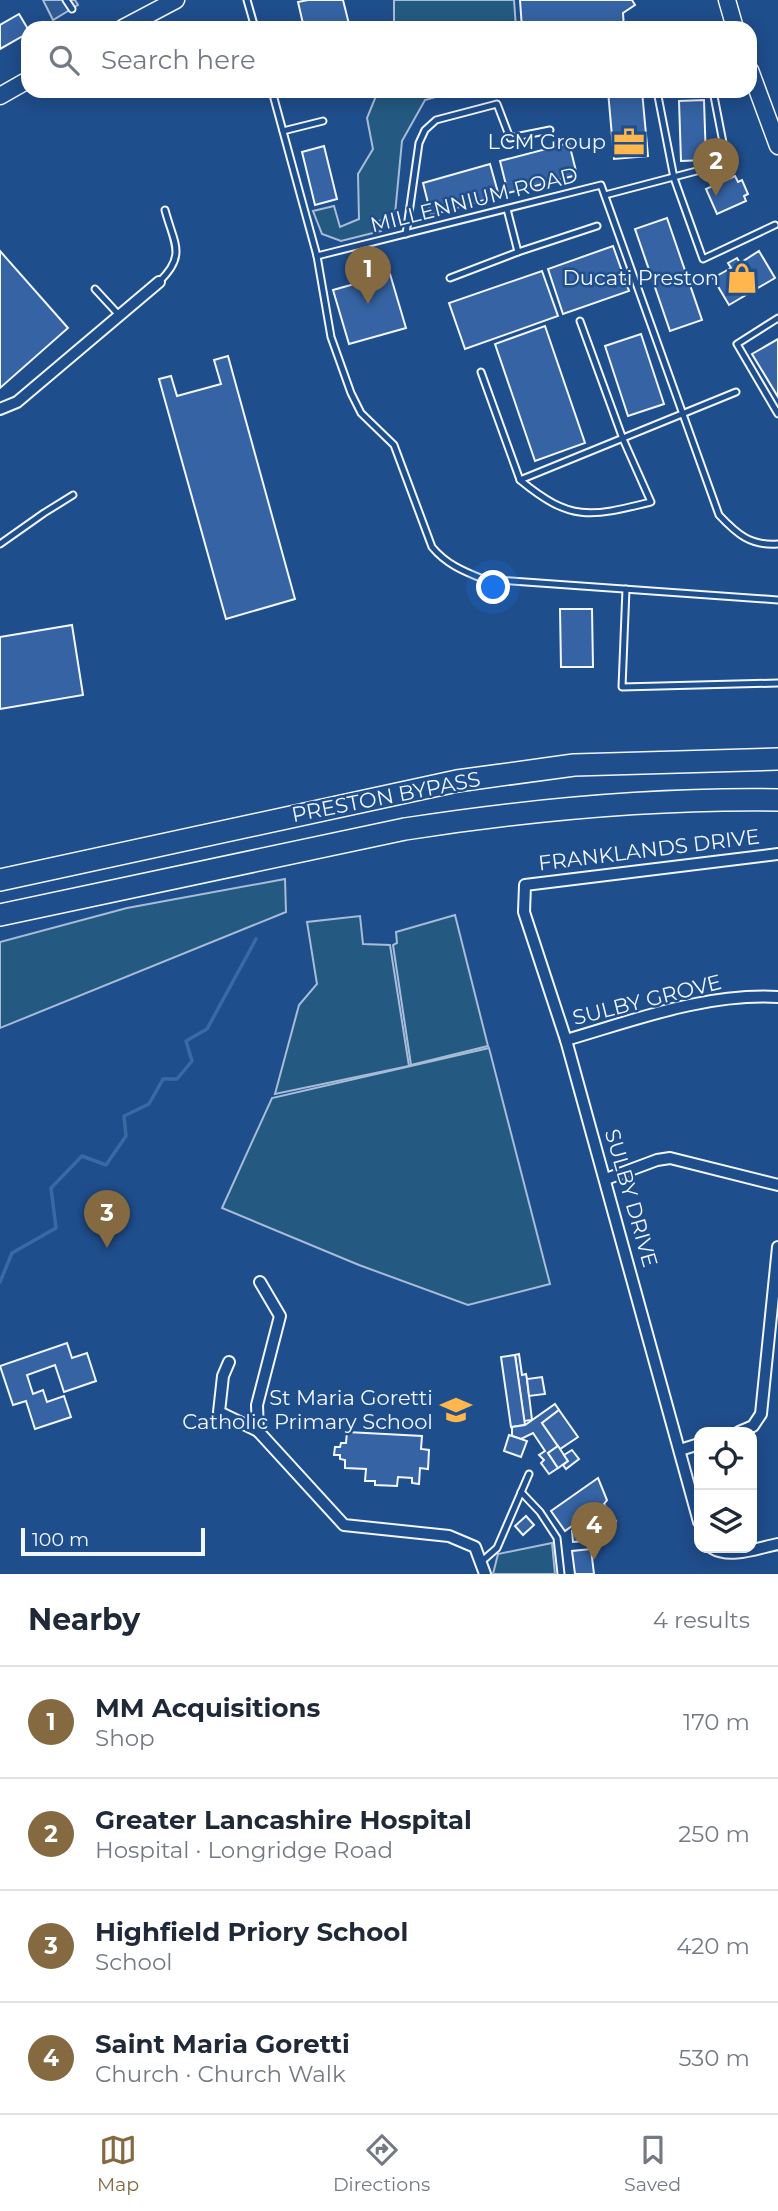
<!DOCTYPE html>
<meta charset="utf-8">
<style>
:root{--surface:#fff;--page:#f2f2f3;--text:#1f2937;--muted:#747a83;--line:#e0e1e3;--accent:#846941}
body{margin:0;font-family:Montserrat,sans-serif;background:var(--page);color:var(--text)}
.controls{position:absolute;right:21px;bottom:21px;display:grid;overflow:hidden;border-radius:14px;box-shadow:0 4px 18px #0003}
.controls button{width:63px;height:63px;display:grid;place-items:center;padding:0;border:0;border-bottom:2px solid var(--line);background:var(--surface);color:var(--text);font:35px sans-serif}
.scale{position:absolute;left:21px;bottom:18px;width:184px;box-sizing:border-box;padding-left:7px;border:4px solid #f2f6ff;border-top:0;font-size:19px;line-height:24px;white-space:nowrap;color:#f2f6ff;-webkit-text-stroke:5px #1f4e8c;paint-order:stroke}
.you{position:absolute;left:494px;top:588px;width:24px;height:24px;margin:-18px;border:5px solid #fff;border-radius:50%;background:#1a73e8;box-shadow:0 0 0 10px #1a73e833}
.badge{display:grid;place-items:center;width:46px;height:46px;border-radius:50%;background:var(--accent);color:#fff;font-size:23px;font-weight:700}
.pin{position:absolute;translate:-50% -58px;filter:drop-shadow(0 2px 4px #0008)}
.pin::after{content:'';position:absolute;top:37px;width:24px;height:21px;background:inherit;clip-path:polygon(0 0,100% 0,50% 100%)}
.list{margin:0;padding:0;list-style:none}
h2{display:flex;justify-content:space-between;align-items:center;height:91px;margin:0;padding:0 28px;font-size:30px}
h2 small{font-size:23px;font-weight:400;color:var(--muted)}
.list li{display:grid;grid-template-columns:46px 1fr auto;gap:21px;align-items:center;box-sizing:border-box;height:112px;padding:0 28px;border-top:2px solid var(--line)}
.list b{display:block;font-size:26px;white-space:nowrap}
.list p{margin:0;font-size:23px;white-space:nowrap;color:var(--muted)}
.list em{font-size:23px;font-style:normal;color:var(--muted)}
.icon{flex:none;width:38px;height:38px;fill:none;stroke:currentColor;stroke-width:2;stroke-linecap:round;stroke-linejoin:round}
.map{position:relative;flex:none;width:778px;height:1574px;overflow:hidden}
.search{position:absolute;background:var(--surface);box-shadow:0 4px 18px #0003;left:21px;right:21px;top:21px;height:77px;display:flex;align-items:center;gap:18px;box-sizing:border-box;padding:0 24px;border-radius:21px;color:var(--muted);font-size:26px}
.sheet{height:539px;background:var(--surface)}
nav{display:flex;justify-content:space-around;align-items:center;box-sizing:border-box;height:98px;border-top:2px solid var(--line);background:var(--surface);font-size:19px;color:var(--muted)}
nav a{display:grid;justify-items:center;gap:4px}
nav .on{color:var(--accent)}
.map>svg:first-child{display:block}
.green{fill:#245a82;stroke:#a8bbd7;stroke-width:2}
.parking{fill:#305b95;stroke:#a8bbd7;stroke-width:2}
.lines{fill:none;stroke-linecap:round;stroke-linejoin:round}
.stream{stroke:#3b69a3;stroke-width:3.5}
.building{fill:#3563a3;stroke:#f2f6ff;stroke-width:2}
.lane-casing{stroke:#f2f6ff;stroke-width:9}
.street-casing{stroke:#f2f6ff;stroke-width:14}
.secondary-casing{stroke:#f2f6ff;stroke-width:19}
.highway-casing{stroke:#f2f6ff;stroke-width:24}
.lane{stroke:#1f4e8c;stroke-width:5}
.street{stroke:#1f4e8c;stroke-width:10}
.secondary{stroke:#1f4e8c;stroke-width:16}
.highway{stroke:#1f4e8c;stroke-width:21}
.labels{text-anchor:middle;stroke-width:5;stroke-linejoin:round;paint-order:stroke}
.poi-label{font-size:21px;fill:#f2f6ff;stroke:#1f4e8c;text-anchor:end}
.street-label{font-size:21px;fill:#f2f6ff;stroke:#1f4e8c}
</style>
<div class="map">
<svg width="778" height="1574" viewBox="0 0 778 1574">
<rect width="100%" height="100%" fill="#1f4e8c"/>
<!-- green -->
<g class="green">
<path d="M394,0h120l2,28h-122z"/>
<path d="M378,91h78l-31,9 -23,41 -7,73 -16,7 2,10 -40,10 -19,-7 -9,-23 21,-5 6,21 19,-8 -1,-45 15,-25 -6,-31z"/>
<path d="M285,879l1,33 -286,116v-86l127,-34z"/>
<path d="M455,915l33,131 -77,19 -18,-120 4,-2 -1,-11z"/>
<path d="M360,916l3,28 27,1 19,121 -134,28 24,-89 18,-21 -10,-62z"/>
<path d="M489,1048l61,236 -82,21 -109,-40 -137,-57 50,-110z"/>
<path d="M552,1543l3,31h-62l5,-20z"/>
</g>
<!-- parking -->
<path class="parking" d="M43,0h32l3,5 -25,15z"/>
<g class="lines">
<!-- stream -->
<path class="stream" d="M0,1282l12,-29 44,-25 -5,-40 31,-32 24,9 20,-29 -2,-20 25,-12 14,-25h14l15,-18 -6,-20 21,-12 49,-90"/>
</g>
<!-- building -->
<g class="building">
<path d="M308,0h35l7,28h-46l-6,-26z"/>
<path d="M520,0h112l3,5 -12,8 1,15h-102z"/>
<path d="M19,14l9,15v4l-28,16v-24z"/>
<path d="M608,91h34l6,65 -34,3z"/>
<path d="M704,100l2,60 -25,1 -2,-60z"/>
<path d="M569,143l8,32 -69,18 -8,-32z"/>
<path d="M324,146l13,53 -22,6 -13,-53z"/>
<path d="M490,164l9,32 -68,19 -8,-32z"/>
<path d="M735,176l3,6 4,-2 6,14 -4,2 2,5 -29,13 -11,-25z"/>
<path d="M667,218l35,102 -32,11 -35,-102z"/>
<path d="M613,246l16,45 -66,23 -15,-45z"/>
<path d="M0,251l68,77 -68,60z"/>
<path d="M759,251l16,27 -46,27 -16,-27 18,-10 -3,-5 9,-5 3,5z"/>
<path d="M542,271l16,45 -93,33 -16,-46z"/>
<path d="M390,274l16,54 -57,16 -16,-54z"/>
<path d="M545,326l40,117 -50,18 -40,-117z"/>
<path d="M641,334l23,70 -36,12 -23,-70z"/>
<path d="M778,339v58l-26,-43z"/>
<path d="M228,356l67,243 -69,20 -67,-240 12,-3 6,20 44,-12 -7,-24z"/>
<path d="M560,609h32l1,58h-32z"/>
<path d="M72,625l11,70 -83,14v-72z"/>
<path d="M67,1343l5,15 15,-5 9,28 -32,11 -9,-27 -28,10 6,19 10,-4 4,12 17,-6 7,21 -36,12 -9,-28 -13,4 -13,-39z"/>
<path d="M519,1354l3,21 4,-1 1,5 5,41 -8,1 -9,-66z"/>
<path d="M515,1355l10,70 -14,2 -10,-70z"/>
<path d="M542,1377l3,17 -16,2 -2,-17z"/>
<path d="M555,1404l4,6 -17,13 16,23 -10,7 10,15 -9,6 -8,-11 3,-3 -5,-5 6,-4 -12,-18 -12,6 -9,-3v-9l13,-2z"/>
<path d="M559,1410l19,27 -18,12 -18,-26z"/>
<path d="M347,1432l75,4 -1,13 8,1 -1,19 -8,-1 -1,16 -7,-1v-5l-14,-1 -1,9 -22,-1v-4h-10l1,-12 -21,-1v-8l-5,-1v-4h-6l1,-8h5l1,-4h5z"/>
<path d="M509,1435l18,6 -6,16 -17,-6z"/>
<path d="M558,1446l10,15 -10,7 -10,-15z"/>
<path d="M572,1450l7,9 -13,10 -3,-4 5,-4 -4,-6z"/>
<path d="M598,1478l9,22 -3,4 12,17 -17,12 -10,-14 -10,8 -3,-4 -11,8 -14,-20z"/>
<path d="M526,1516l8,9 -11,10 -8,-9z"/>
<path d="M583,1530l1,11 -11,1 -1,-11z"/>
<path d="M591,1549l3,25h-19l-3,-23z"/>
</g>
<g class="lines">
<defs>
<g id="lane">
<path d="M66,0l6,9"/>
<path d="M247,0l8,28"/>
<path d="M272,91l45,165 284,-71 118,330c18,19 31,31 59,29"/>
<path d="M657,91l17,87 29,81 72,-34"/>
<path d="M283,131l40,-10"/>
<path d="M605,195l122,-32 -14,-72"/>
<path d="M507,209l11,43 79,-26"/>
<path d="M406,234l13,-91 6,-13 11,-10 61,-16 13,34 40,-8"/>
<path d="M317,256l14,81 20,56 10,20 33,32 38,102c14,17 31,24 51,32l295,21"/>
<path d="M450,278l68,-26"/>
<path d="M159,282c28,-27 15,-38 6,-72"/>
<path d="M95,289l24,26"/>
<path d="M778,318l-41,26 41,70"/>
<path d="M481,372l39,108 216,-88"/>
<path d="M520,480c51,42 70,37 131,22l-28,-63 -43,-118"/>
<path d="M0,544l44,-31 29,-18"/>
<path d="M626,589l-4,98 156,-4"/>
<path d="M521,1492l19,20 17,26 4,36"/>
<path d="M481,1562l16,-14 32,-74"/>
</g>
<g id="street">
<path d="M0,409l17,-7 142,-120"/>
<path d="M566,1040c69,-20 139,-47 212,-43"/>
<path d="M606,1179l51,-19 13,-2 108,27"/>
<path d="M260,1282l20,34 -23,89 1,26 86,94 105,11 26,11 10,27"/>
<path d="M229,1362l-6,14 -4,36 39,19"/>
<path d="M739,1432l14,-6 8,-12 17,-167"/>
<path d="M680,1450l19,-6"/>
<path d="M699,1522l-133,-482 -42,-128 1,-27 253,-31"/>
<path d="M712,1548c18,11 46,0 66,-4"/>
</g>
<g id="secondary">
<path d="M727,0l8,28"/>
<path d="M123,28l53,-28"/>
<path d="M750,70l28,76"/>
<path d="M0,96l28,-16"/>
</g>
<g id="highway">
<path d="M0,880l457,-99 117,-16 204,-6"/>
<path d="M0,915l405,-86c123,-19 248,-31 373,-29"/>
</g>
</defs>
<!-- lane casing -->
<use href="#lane" class="lane-casing"/>
<!-- street casing -->
<use href="#street" class="street-casing"/>
<!-- secondary casing -->
<use href="#secondary" class="secondary-casing"/>
<!-- highway casing -->
<use href="#highway" class="highway-casing"/>
<!-- lane -->
<use href="#lane" class="lane"/>
<!-- street -->
<use href="#street" class="street"/>
<!-- secondary -->
<use href="#secondary" class="secondary"/>
<!-- highway -->
<use href="#highway" class="highway"/>
</g>
<!-- icons -->
<defs>
<symbol id="office-bare" viewBox="-9 -9 18 18"><path d="M-6-3h4V-5.5h4V-3h4V5H-6ZM-1-4.5V-3h2v-1.5ZM-6 0V1H6V0Z" fill="#ffb74d" stroke="#1f4e8c" stroke-width="2.5" paint-order="stroke"/></symbol>
<symbol id="shop-bare" viewBox="-9 -9 18 18"><path d="M-5-2.5h2.3a2.7 3.5 0 0 1 5.4 0H5L5.5 6h-11ZM-1.5-2.5h3a1.5 2.3 0 0 0-3 0Z" fill="#ffb74d" stroke="#1f4e8c" stroke-width="2.5" paint-order="stroke"/></symbol>
<symbol id="school-bare" viewBox="-9 -9 18 18"><path d="M0-5L7-2L0 1L-7-2ZM-4 1L0 2.5L4 1V4Q0 6-4 4Z" fill="#ffb74d" stroke="#1f4e8c" stroke-width="2.5" paint-order="stroke"/></symbol>
</defs>
<g fill-rule="evenodd">
<use href="#office-bare" x="607" y="120" width="44" height="44"/>
<use href="#shop-bare" x="720" y="256" width="44" height="44"/>
<use href="#school-bare" x="434" y="1388" width="44" height="44"/>
</g>
<g class="labels">
<!-- poi labels -->
<g class="poi-label">
<text x="606" y="149">LCM Group</text>
<text x="719" y="285">Ducati Preston</text>
<text x="433" y="1405">St Maria Goretti<tspan x="433" dy="24">Catholic Primary School</tspan></text>
</g>
<!-- street labels -->
<g class="street-label">
<text transform="translate(474 200) rotate(-14)" y="7">MILLENNIUM ROAD</text>
<text transform="translate(386 797) rotate(-11)" y="7">PRESTON BYPASS</text>
<text transform="translate(649 850) rotate(-7)" y="7">FRANKLANDS DRIVE</text>
<text transform="translate(647 1000) rotate(-14)" y="7">SULBY GROVE</text>
<text transform="translate(631 1198) rotate(74)" y="7">SULBY DRIVE</text>
</g>
</g>
</svg>
<div class="controls">
<button><svg class="icon" aria-label="locate" viewBox="0 0 24 24"><circle cx="12" cy="12" r="6"/><path d="M12 2v4M12 18v4M2 12h4M18 12h4"/></svg></button>
<button><svg class="icon" aria-label="layers" viewBox="0 0 24 24"><path d="M12 4l9 5-9 5-9-5zM3 14l9 5 9-5"/></svg></button>
</div>
<div class="scale">100 m</div>
<div class="you"></div>
<div class="pin badge" style="left:368px;top:304px">1</div>
<div class="pin badge" style="left:716px;top:196px">2</div>
<div class="pin badge" style="left:107px;top:1248px">3</div>
<div class="pin badge" style="left:594px;top:1560px">4</div>
<div class="search"><svg class="icon" aria-label="search" viewBox="0 0 24 24"><circle cx="10" cy="10" r="6"/><path d="M15 15l6 6"/></svg>Search here</div>
</div>
<section class="sheet">
<h2>Nearby<small>4 results</small></h2>
<ul class="list">
<li><span class="badge">1</span><div><b>MM Acquisitions</b><p>Shop</p></div><em>170 m</em></li>
<li><span class="badge">2</span><div><b>Greater Lancashire Hospital</b><p>Hospital · Longridge Road</p></div><em>250 m</em></li>
<li><span class="badge">3</span><div><b>Highfield Priory School</b><p>School</p></div><em>420 m</em></li>
<li><span class="badge">4</span><div><b>Saint Maria Goretti</b><p>Church · Church Walk</p></div><em>530 m</em></li>
</ul>
</section>
<nav>
<a class="on"><svg class="icon" aria-label="map" viewBox="0 0 24 24"><path d="M3 6l6-2 6 2 6-2v14l-6 2-6-2-6 2zM9 4v14M15 6v14"/></svg>Map</a>
<a><svg class="icon" aria-label="directions" viewBox="0 0 24 24"><path d="M12 3l9 9-9 9-9-9zM9 14v-3h6M13 9l2 2-2 2"/></svg>Directions</a>
<a><svg class="icon" aria-label="saved" viewBox="0 0 24 24"><path d="M7 4h10v16l-5-4-5 4z"/></svg>Saved</a>
</nav>
